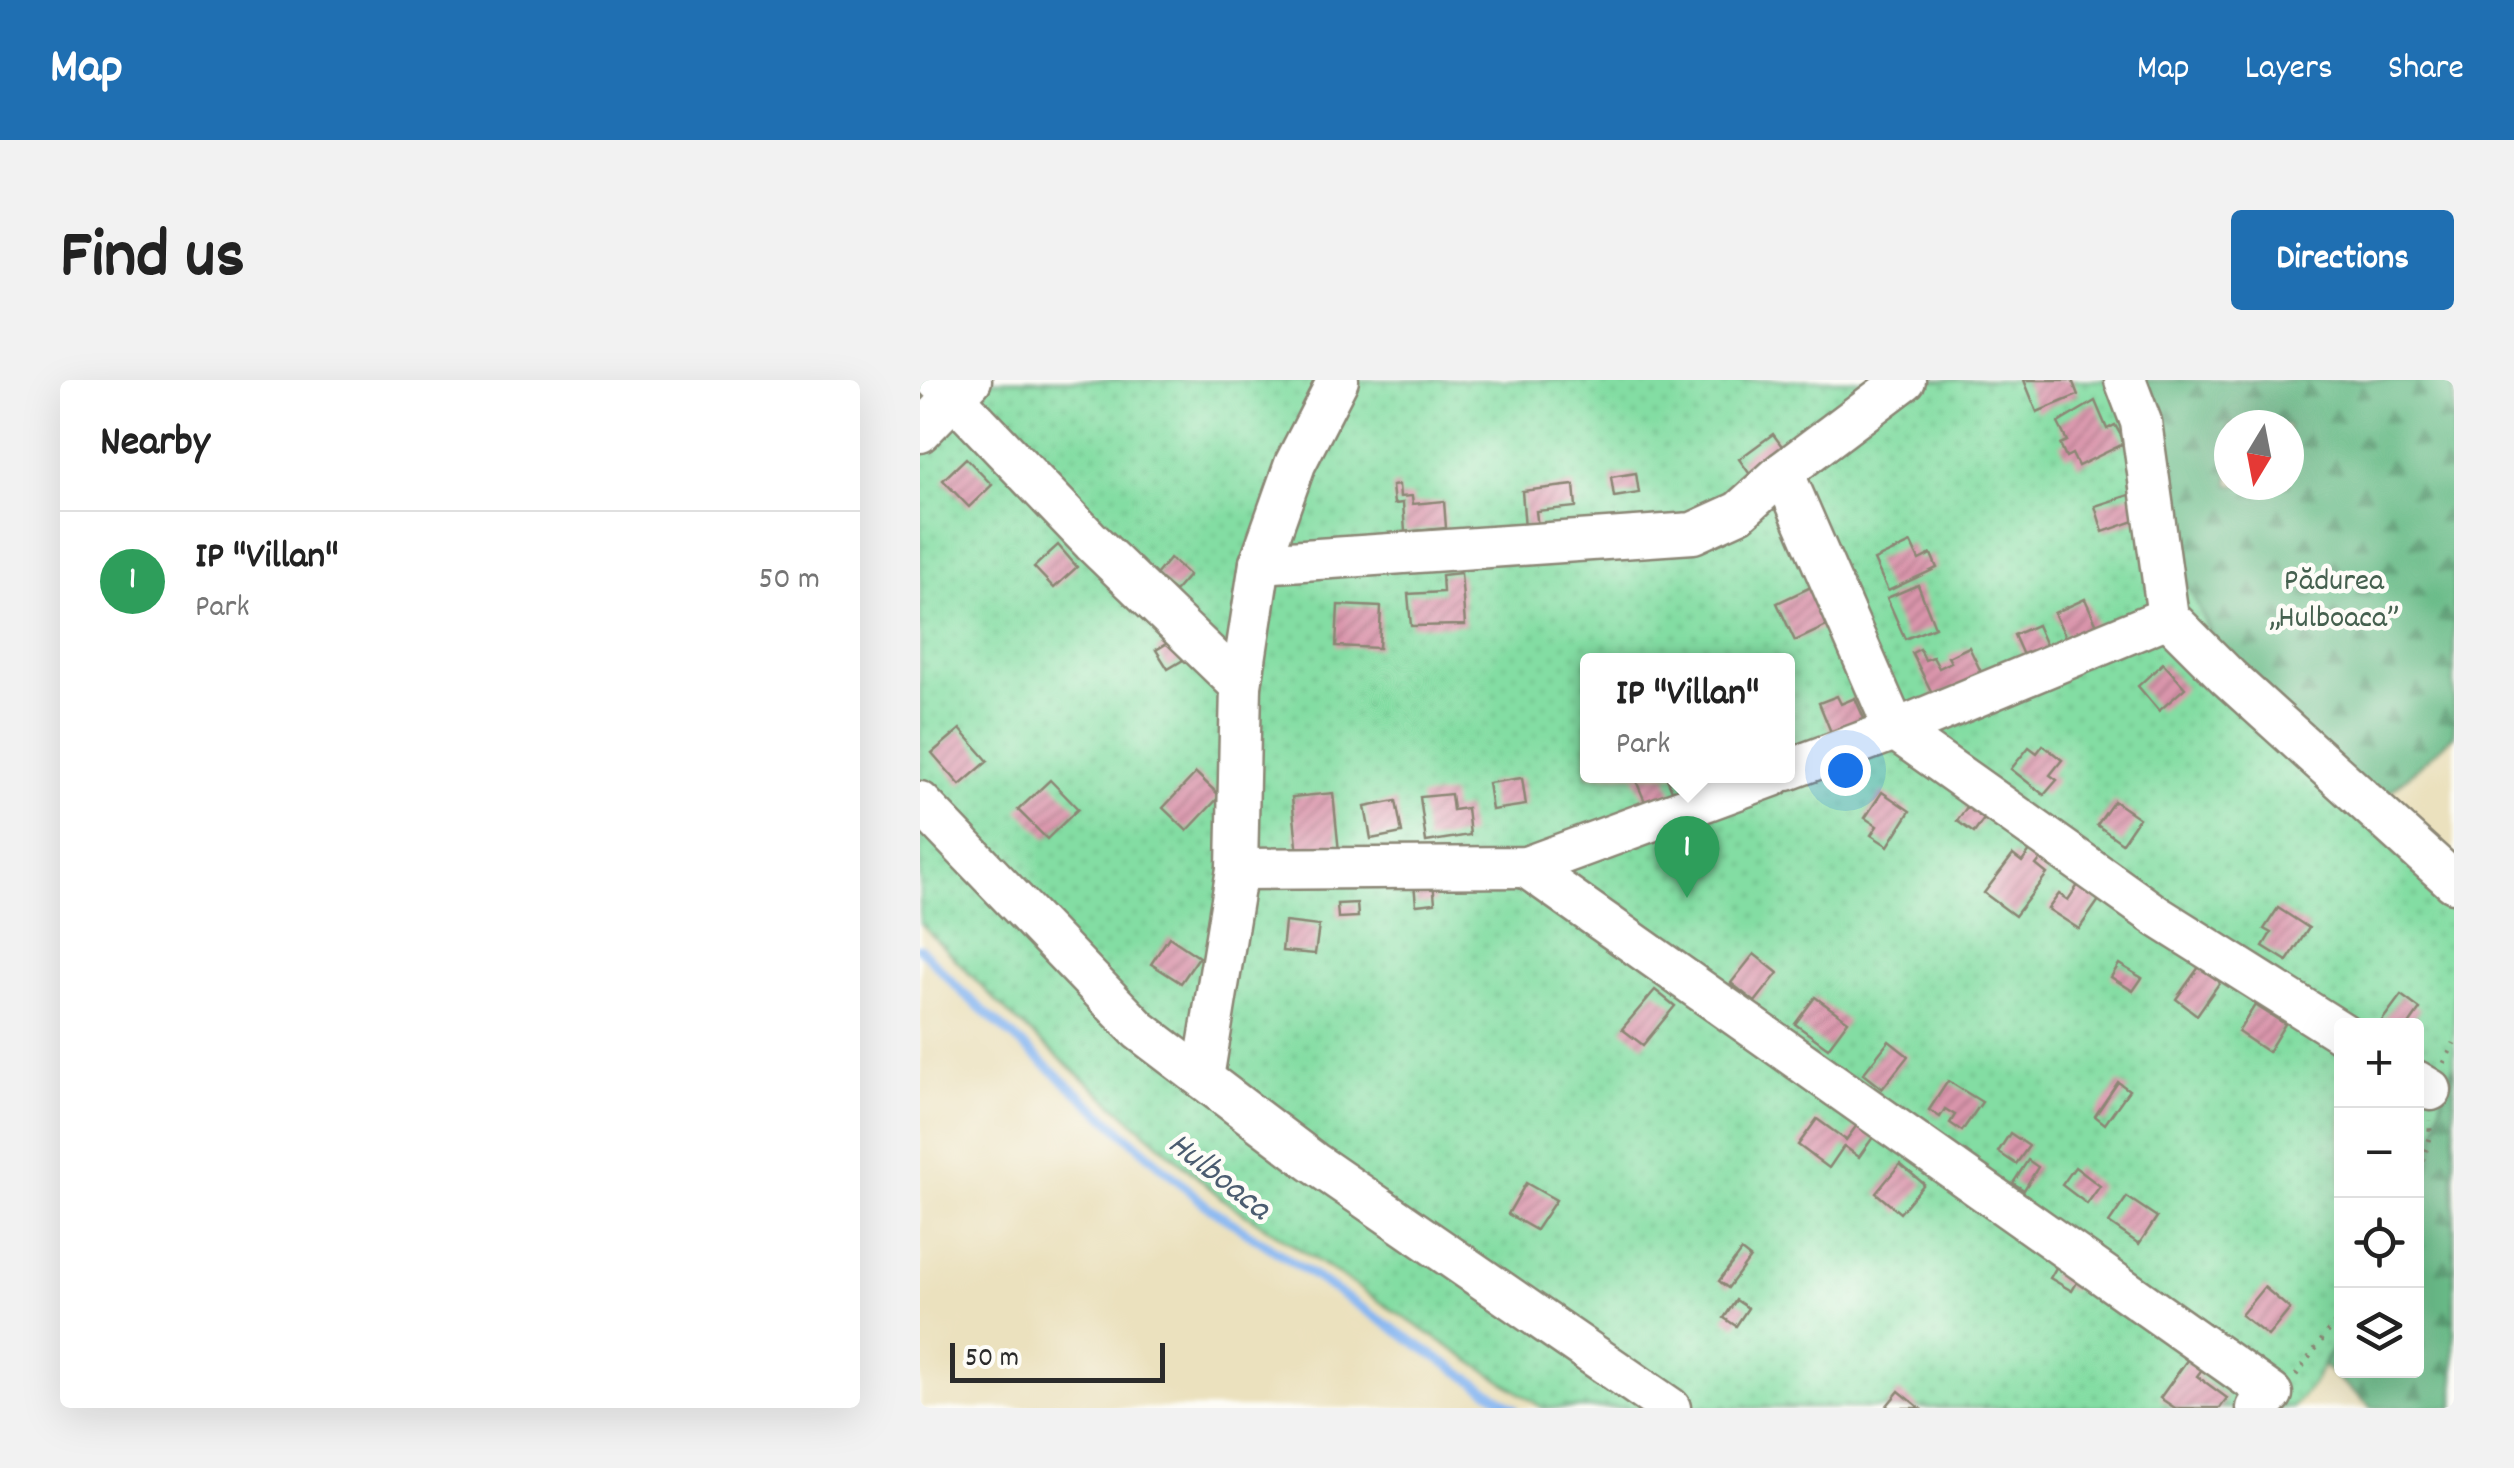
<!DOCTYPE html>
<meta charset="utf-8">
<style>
:root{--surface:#fff;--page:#f2f2f2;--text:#222;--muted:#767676;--line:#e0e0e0;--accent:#1f6fb2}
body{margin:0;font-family:Dekko,sans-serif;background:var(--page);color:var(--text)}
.controls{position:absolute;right:30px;bottom:30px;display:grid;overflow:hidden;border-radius:10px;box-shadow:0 10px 40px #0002}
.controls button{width:90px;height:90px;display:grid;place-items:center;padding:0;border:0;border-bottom:2px solid var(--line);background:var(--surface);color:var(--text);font:50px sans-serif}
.compass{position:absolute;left:1294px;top:30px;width:90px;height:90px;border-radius:50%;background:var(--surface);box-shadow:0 10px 40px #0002;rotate:190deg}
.scale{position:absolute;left:30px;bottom:25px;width:215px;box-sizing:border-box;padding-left:10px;border:5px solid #2b2b2b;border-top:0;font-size:28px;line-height:35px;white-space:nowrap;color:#2b2b2b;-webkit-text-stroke:8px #fdfcf7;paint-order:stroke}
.you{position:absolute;left:925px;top:390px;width:35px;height:35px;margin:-25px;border:8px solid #fff;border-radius:50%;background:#1a73e8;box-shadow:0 0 0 15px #1a73e833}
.badge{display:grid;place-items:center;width:65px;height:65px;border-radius:50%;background:var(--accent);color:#fff;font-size:32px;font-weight:700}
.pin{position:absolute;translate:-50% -82px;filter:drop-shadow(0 2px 5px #0008)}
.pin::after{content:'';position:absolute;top:52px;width:35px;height:30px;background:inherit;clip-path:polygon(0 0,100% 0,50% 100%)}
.popup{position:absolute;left:660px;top:273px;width:215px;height:130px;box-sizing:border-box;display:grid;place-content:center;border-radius:10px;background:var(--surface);filter:drop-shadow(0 2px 8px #0005);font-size:32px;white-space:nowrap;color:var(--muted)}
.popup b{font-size:38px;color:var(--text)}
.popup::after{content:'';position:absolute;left:50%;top:100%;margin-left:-20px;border:20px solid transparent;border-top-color:var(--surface)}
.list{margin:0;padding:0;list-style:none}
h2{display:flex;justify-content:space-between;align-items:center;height:130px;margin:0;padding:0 40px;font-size:42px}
h2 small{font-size:32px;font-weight:400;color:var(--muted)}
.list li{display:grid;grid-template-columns:65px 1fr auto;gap:30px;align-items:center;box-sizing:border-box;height:140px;padding:0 40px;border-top:2px solid var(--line)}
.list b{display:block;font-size:38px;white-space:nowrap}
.list p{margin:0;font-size:32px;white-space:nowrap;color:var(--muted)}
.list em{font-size:32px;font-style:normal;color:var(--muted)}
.icon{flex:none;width:55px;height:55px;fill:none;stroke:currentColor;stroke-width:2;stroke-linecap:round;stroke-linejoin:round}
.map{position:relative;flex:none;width:1534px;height:1028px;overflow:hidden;border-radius:10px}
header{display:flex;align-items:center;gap:60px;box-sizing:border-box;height:140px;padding:0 50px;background:var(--accent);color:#fff}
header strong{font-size:48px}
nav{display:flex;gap:55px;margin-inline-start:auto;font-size:35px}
.intro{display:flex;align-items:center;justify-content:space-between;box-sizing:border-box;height:240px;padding:0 60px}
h1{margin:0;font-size:70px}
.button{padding:25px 45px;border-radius:10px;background:var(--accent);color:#fff;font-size:35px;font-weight:700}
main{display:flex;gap:60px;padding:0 60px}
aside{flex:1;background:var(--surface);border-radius:10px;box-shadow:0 10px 40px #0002}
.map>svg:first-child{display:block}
.grass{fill:url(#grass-dots);stroke:#578467;stroke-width:2.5;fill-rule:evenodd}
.forest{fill:url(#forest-firs);stroke:#4a745a;stroke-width:2.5;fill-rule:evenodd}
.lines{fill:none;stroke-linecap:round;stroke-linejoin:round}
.stream{stroke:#86b6f1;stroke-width:9}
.building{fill:url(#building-hatch)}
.minor-casing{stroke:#8b8674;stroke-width:45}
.path{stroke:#8b8674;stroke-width:5;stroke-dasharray:2.5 8;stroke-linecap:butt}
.minor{stroke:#fff;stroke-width:40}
.labels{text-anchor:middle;stroke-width:9;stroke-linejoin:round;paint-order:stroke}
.park-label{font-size:32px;fill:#45604f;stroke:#fdfcf7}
.water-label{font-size:35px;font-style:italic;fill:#4b5c70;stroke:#fdfcf7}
</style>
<header>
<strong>Map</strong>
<nav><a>Map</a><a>Layers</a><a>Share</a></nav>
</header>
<div class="intro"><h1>Find us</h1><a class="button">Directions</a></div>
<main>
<aside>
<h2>Nearby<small></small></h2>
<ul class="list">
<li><span class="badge" style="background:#2e9e5b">1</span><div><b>IP &quot;Villan&quot;</b><p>Park</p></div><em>50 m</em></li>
</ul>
</aside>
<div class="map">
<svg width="1534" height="1028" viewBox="0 0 1534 1028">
<defs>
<pattern id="grass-dots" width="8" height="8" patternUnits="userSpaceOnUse" patternTransform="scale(2.5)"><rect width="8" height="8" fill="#83dda3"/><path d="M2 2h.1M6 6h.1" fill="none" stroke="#71be8c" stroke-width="1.8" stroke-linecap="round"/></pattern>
<pattern id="forest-firs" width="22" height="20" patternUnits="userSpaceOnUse" patternTransform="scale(2.5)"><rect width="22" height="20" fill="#6abc89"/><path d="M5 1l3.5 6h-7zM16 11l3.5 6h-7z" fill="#579970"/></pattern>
<pattern id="building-hatch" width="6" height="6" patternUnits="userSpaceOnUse" patternTransform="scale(2.5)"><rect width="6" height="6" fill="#da95ac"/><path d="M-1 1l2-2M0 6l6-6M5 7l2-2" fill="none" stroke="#b17a8c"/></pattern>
</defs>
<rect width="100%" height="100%" fill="#fdfcf7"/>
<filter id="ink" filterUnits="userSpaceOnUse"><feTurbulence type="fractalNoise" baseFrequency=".01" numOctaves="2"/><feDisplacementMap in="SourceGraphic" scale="20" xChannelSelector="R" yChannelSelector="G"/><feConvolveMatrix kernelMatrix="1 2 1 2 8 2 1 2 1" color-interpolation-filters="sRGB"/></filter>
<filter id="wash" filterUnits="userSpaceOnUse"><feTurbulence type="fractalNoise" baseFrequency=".0048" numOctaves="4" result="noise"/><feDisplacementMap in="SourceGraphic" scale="40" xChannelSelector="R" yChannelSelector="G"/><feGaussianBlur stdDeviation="2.25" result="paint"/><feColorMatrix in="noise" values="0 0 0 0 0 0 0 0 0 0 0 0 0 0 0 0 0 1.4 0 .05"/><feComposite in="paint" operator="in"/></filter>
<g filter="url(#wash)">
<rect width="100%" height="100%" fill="#ebe1be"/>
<!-- grass -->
<path class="grass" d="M0,0h1225l38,195 271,297v193c-21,42 -15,91 -37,132l-1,-171h-74l-1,306 -29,53 -20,23h-749l-319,-208 -213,-184 -91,-93zM667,280h200v116h-200z"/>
<!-- forest -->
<g class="forest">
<path d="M1225,0h309v355l-77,69 -152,-142 -42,-87zM1309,45h60v60h-60z"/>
<path d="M1534,685v343h-82l-49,-42 18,-34 1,39h74l1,-174c22,-41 16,-90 37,-132z"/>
</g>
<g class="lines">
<!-- stream -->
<path class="stream" d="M0,568l42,44 245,214 307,202"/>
</g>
<g id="blocks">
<!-- building -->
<g class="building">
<path d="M1104,0h48l6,15 -41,17z"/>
<path d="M1175,21l12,28 8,-4 10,18 -47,23 -6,-12 -6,3 -6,-13 7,-3 -9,-18z"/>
<path d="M853,54l17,23 -34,26 -17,-24z"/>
<path d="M46,78l26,27 -23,22 -26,-27z"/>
<path d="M716,93l3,20 -25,4 -3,-20z"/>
<path d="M479,105l1,12 12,-1 1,8 31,-3 2,27 -41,4 -2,-29 -9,1 -2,-18z"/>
<path d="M654,105l2,22 -40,4 2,17 -13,1 -3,-38z"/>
<path d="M1215,113l8,25 -40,14 -8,-26z"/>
<path d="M991,163l8,17 12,-6 6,14 -49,23 -14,-31z"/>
<path d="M138,165l19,22 -23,21 -20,-21z"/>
<path d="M250,178l19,17 -14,16 -19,-16z"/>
<path d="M541,193l4,52 -54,1 -3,-32 35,-2 -1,-17z"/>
<path d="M998,205l17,42 -30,12 -18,-41z"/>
<path d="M891,207l18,38 -34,16 -18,-38z"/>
<path d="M1165,219l12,26 -30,14 -13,-26z"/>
<path d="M418,225l43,2 -2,41 -43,-2z"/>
<path d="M1117,245l16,36 -23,10 -16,-36z"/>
<path d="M251,261l12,19 -15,9 -12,-19z"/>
<path d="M1049,267l15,31 -50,19 -22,-44 8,-4 5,11 8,-3 6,11 12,-6 -3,-5z"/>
<path d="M1243,283l22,25 -26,23 -21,-25z"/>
<path d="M917,316l4,8 14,-6 11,25 -33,14 -14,-34z"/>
<path d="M40,349l28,32 -28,24 -28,-32z"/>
<path d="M1123,365l19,15 -12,15 7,5 -13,15 -33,-26 18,-22 8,6z"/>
<path d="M276,393l24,23 -33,35 -24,-23z"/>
<path d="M714,396h32l7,17 -27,11z"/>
<path d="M602,398l4,27 -34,5 -4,-27z"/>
<path d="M130,400l28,29 -31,30 -29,-29z"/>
<path d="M962,412l28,19 -22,35 -17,-11 6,-9 -12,-8z"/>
<path d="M413,413l6,59 -41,4 -6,-59z"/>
<path d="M531,414l2,16 14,-2 3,27 -44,7 -6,-45z"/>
<path d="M1052,420l17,12 -15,21 -17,-12z"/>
<path d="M476,421l6,32 -31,6 -6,-32z"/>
<path d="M1194,421l25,17 -17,25 -25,-18z"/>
<path d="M1113,467l11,8 -8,10 11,9 -32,42 -31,-23 29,-38 9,7z"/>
<path d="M513,501l2,22 -19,2 -2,-22z"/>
<path d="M1158,505l21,15 -20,29 -31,-20 11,-15 9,6z"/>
<path d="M437,523l1,14 -20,1 -1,-14z"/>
<path d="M1358,528l31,20 -22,33 -24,-15 8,-13 -7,-4z"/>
<path d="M365,542l34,4 -4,28 -33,-3z"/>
<path d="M249,557l30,20 -18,26 -30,-19z"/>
<path d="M834,574l24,19 -23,29 -24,-19z"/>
<path d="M1199,584l23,14 -9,13 -22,-14z"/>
<path d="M1279,587l21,15 -23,33 -21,-16z"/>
<path d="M735,610l20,16 -32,39 -21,-16z"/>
<path d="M1481,615l19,14 -12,17h-30z"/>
<path d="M895,617l33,24 -20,27 -33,-24z"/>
<path d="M1335,625l30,19 -17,28 -30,-20z"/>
<path d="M969,661l19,15 -26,33 -19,-15z"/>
<path d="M1028,701l34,21 -20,29 -12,-8 5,-8 -10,-6 -5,8 -11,-7z"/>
<path d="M1198,702l11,8 -24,34 -10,-8z"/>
<path d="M897,739l29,21 14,-19 16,12 -17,24 -15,-11 -15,22 -31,-23z"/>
<path d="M1090,753l19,13 -13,18 -18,-12z"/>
<path d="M1108,780l10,7 -14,23 -11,-7z"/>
<path d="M980,784l24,20 -24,29 -24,-20z"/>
<path d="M1155,787l25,19 -13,18 -25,-19z"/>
<path d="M606,803l30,17 -20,30 -28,-16z"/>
<path d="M1207,817l30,20 -18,27 -30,-21z"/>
<path d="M821,871l9,7 -22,30 -9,-7z"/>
<path d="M1137,886l22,13 -7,12 -22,-13z"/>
<path d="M1344,907l26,22 -22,27 -27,-21z"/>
<path d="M816,920l12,8 -12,18 -12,-8z"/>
<path d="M1275,969l15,10 -13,17 30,22 -7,10h-45l-15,-10z"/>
<path d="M979,1011l21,17h-35z"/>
</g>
</g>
</g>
<g filter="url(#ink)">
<use href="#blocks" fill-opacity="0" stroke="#8b8674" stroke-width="2.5"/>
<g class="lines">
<defs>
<g id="minor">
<path d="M17,0l155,162 149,144"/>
<path d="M1205,0l16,42 27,195 60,60 226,205"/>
<path d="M0,52l51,-52"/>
<path d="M863,92l112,258 263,187 184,116"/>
<path d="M340,183l433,-30 46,-21 44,-40 122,-92"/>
<path d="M867,390l108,-40 273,-113"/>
<path d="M0,422l219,228 174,132 357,246"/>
<path d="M606,487l746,527 -15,14"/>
<path d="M317,489l289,-2 247,-91"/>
<path d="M283,698l34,-209 4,-183 19,-123 35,-99 43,-84"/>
<path d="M1496,701l15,9"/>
</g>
</defs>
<!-- minor casing -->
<use href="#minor" class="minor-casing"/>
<!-- path -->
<g class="path">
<path d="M1524,683l10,-20"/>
<path d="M1496,801l14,-43v-18"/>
<path d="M1376,995l46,-62"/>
</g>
<!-- minor -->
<use href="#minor" class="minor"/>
</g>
</g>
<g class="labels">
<!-- park labels -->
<g class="park-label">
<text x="1414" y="209">Pădurea<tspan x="1414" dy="37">„Hulboaca”</tspan></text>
</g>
<!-- water labels -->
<g class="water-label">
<text transform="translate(301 794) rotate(38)" y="12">Hulboaca</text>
</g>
</g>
</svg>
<div class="controls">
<button>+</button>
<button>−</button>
<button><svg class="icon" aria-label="locate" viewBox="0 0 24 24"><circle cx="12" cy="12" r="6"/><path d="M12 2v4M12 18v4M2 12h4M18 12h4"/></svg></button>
<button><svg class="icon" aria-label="layers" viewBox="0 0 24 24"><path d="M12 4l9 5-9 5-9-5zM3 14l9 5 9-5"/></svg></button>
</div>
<svg class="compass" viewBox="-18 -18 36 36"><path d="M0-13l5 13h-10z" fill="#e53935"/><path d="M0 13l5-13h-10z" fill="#767676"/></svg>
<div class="scale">50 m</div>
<div class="you"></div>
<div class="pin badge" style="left:767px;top:518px;background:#2e9e5b">1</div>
<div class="popup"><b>IP &quot;Villan&quot;</b>Park</div>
</div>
</main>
